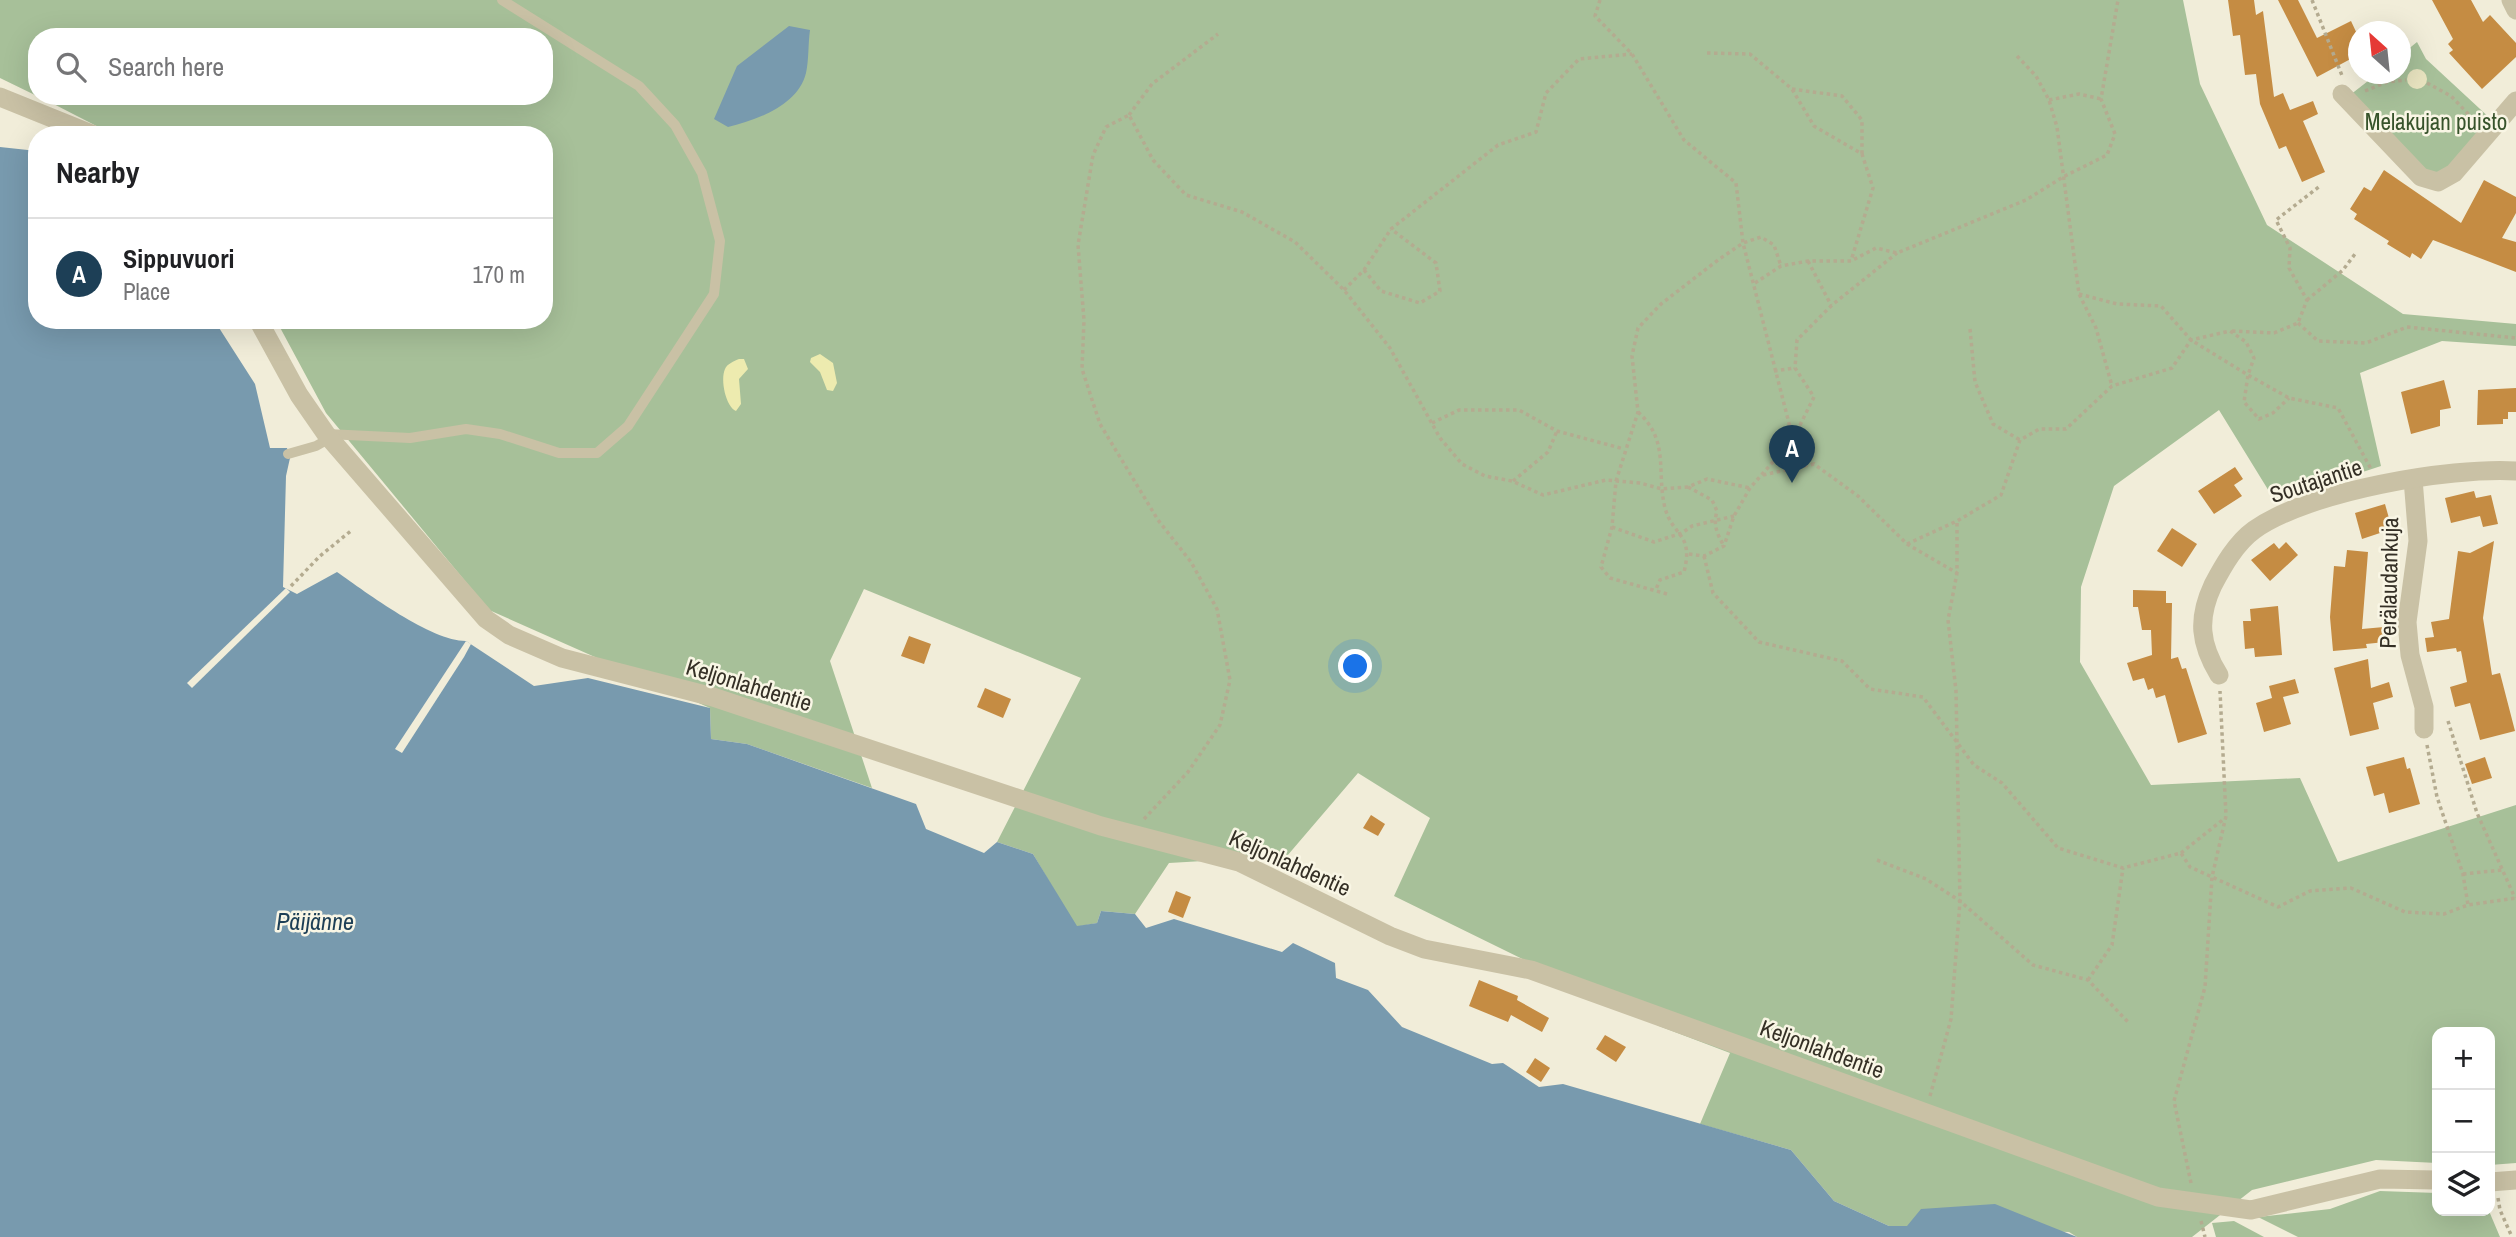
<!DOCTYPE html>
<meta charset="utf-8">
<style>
:root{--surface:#fff;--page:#f6f6f6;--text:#202124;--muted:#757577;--line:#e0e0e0;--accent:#1d3f56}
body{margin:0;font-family:"Archivo Narrow",sans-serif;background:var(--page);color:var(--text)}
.controls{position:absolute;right:21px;bottom:21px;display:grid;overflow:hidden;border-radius:14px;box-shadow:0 7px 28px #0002}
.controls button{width:63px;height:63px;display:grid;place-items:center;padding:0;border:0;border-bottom:2px solid var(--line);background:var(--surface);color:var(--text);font:35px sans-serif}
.compass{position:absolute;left:2348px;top:21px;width:63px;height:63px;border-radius:50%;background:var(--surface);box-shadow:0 7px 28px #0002;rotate:333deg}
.you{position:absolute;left:1356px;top:667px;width:24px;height:24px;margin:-18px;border:5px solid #fff;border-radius:50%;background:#1a73e8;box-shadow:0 0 0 10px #1a73e833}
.badge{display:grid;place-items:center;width:46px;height:46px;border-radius:50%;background:var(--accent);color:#fff;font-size:23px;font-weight:700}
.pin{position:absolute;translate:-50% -58px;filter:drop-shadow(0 2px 4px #0008)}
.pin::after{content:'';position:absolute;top:37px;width:24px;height:21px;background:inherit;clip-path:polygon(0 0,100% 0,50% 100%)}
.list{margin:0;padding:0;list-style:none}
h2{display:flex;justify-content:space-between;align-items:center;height:91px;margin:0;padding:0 28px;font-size:30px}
h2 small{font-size:23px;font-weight:400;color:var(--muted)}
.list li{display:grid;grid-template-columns:46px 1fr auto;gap:21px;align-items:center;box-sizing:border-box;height:112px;padding:0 28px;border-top:2px solid var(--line)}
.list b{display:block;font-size:26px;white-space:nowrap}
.list p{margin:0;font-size:23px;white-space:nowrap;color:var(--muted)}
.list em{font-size:23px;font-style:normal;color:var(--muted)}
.icon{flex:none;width:38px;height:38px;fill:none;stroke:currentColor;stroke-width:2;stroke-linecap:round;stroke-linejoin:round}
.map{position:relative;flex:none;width:2516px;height:1237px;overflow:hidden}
.search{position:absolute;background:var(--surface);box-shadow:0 7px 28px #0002;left:28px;top:28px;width:525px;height:77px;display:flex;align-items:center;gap:18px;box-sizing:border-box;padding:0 24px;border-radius:28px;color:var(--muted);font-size:26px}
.panel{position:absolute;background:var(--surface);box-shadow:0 7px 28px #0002;left:28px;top:126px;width:525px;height:203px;border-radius:28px}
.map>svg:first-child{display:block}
.green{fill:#a7c099}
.sand{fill:#edebaf}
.plaza{fill:#e9e4c0}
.water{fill:#789aae}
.pier{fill:#f1edd9}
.building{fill:#c58c43}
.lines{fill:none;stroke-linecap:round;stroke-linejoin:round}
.path{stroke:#b4ab90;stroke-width:3.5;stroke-dasharray:3.5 3.5;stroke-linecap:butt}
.service{stroke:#c9c1a5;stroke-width:10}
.minor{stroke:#c9c1a5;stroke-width:19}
.labels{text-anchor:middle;stroke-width:5;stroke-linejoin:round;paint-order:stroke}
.park-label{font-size:23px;fill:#37532b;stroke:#f9f6e5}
.street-label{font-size:23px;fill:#353026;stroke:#f9f6e5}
.water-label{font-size:24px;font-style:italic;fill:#1d3f56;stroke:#f9f6e5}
</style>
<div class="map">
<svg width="2516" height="1237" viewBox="0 0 2516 1237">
<rect width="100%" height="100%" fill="#f1edd9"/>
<!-- green -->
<g class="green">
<path d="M0,0h2183l17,84 67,141 136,89 113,10v22l-74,-5 -82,32 21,93 -106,35 -56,-91 -105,76 -33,101 -1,75 71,123 149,-7 38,84 178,-57v358l-26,2v-133h-53v131l-61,-3 -124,30 -60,47h-115l-8,-5 -180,-6 -55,-25 -43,-51 -91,-26 30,-71 -71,-27 -265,-130 36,-78 -72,-45 -71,83 -118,7 -34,51 -34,-3 -4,12 -21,4 -43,-73 -36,-12 84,-164 -217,-89 -34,72 42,127 -125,-44 -36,-5 -1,-31 -221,-98 -163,-197 -50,-93h268v-185h-430l-76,-39h506v-59h-507v59l-37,-18z"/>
<path d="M2417,42l9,17 67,62 -44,47 -13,6 -11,-4 -75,-75 27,-21h23l1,-19z"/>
<path d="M2380,1191l57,2v18h52l11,26h-202l-40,-20 72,-8z"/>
<path d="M2234,1221l30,16h-48l-4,-14z"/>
</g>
<!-- sand -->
<g class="sand">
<path d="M820,354l13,9 4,20 -4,8 -6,-1 -7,-18 -10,-10 1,-4z"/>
<path d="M739,359h5l4,10 -9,10 2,25 -5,7c-10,-4 -16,-31 -11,-42 2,-5 9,-8 14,-10z"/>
</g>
<!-- plaza -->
<circle class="plaza" cx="2417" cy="79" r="10"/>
<!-- water -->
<g class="water">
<path d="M789,26l21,4c-2,14 -1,30 -4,43 -8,33 -50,47 -78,54l-14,-8 23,-53z"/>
<path d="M0,147l37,4v169h177l41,64 15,64h17l3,10 -4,18 -3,111 14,7 40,-22c30,21 94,69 129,69l68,45 54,-8 122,30 1,31 36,5 169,60 10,25 58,24 13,-11 36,12 44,72 20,-3 4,-12 34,3 11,14 28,-9 108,33 11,-9 42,20 1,15 32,12 34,37 90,37 11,-1 36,24 24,-3 228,66 43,51 55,25h18l14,-17 74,-5 82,33h-2077z"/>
</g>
<!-- pier -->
<g class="pier">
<path d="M286,588l4,4 -98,96 -5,-5z"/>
<path d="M466,641l5,3 -7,13 -62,96 -7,-4z"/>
</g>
<!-- building -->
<g class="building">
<path d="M2228,0h26l2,15 7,-4 11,86 9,-4 7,17 23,-9 5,13 -15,7 22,51 -23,10 -16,-36 -7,3 -19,-45 -4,-30 -11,1 -5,-40 -7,1z"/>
<path d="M2278,0h20l19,38 34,-17 7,15v19l-41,22z"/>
<path d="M2432,0h39l12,22 7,-7 26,28v14l-34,32 -33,-36 4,-3 -5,-6 5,-5z"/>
<path d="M2384,170l77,53 23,-43 32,17v16l-14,25 14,4v30l-83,-32 -12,19 -9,-6 -2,5 -23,-14 2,-3 -35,-22 3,-5 -7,-5 14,-22 7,4z"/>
<path d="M2444,380l7,28 -11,2v16l-29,8 -10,-42z"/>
<path d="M2516,388v24h-8v7h-5v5l-26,1 1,-35z"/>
<path d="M2235,467l8,12 -9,6 8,11 -28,18 -16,-23z"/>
<path d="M2474,491l2,7 15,-3 7,29 -15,3 -3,-11 -29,7 -6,-25z"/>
<path d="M2385,504l7,25 -30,10 -7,-26z"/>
<path d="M2172,528l25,16 -15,23 -25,-16z"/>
<path d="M2494,541l-11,77 9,57 8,-2 15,58 -35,9 -10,-37 -15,4 -5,-20 17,-5 -6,-31 -4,1 -1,-4 -29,4 -2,-14 9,-1 -3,-15 18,-3 9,-68 12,2z"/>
<path d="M2286,542l12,13 -28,26 -19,-21 23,-17 5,6z"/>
<path d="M2347,550l21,2 -6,77 22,-2 1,15 -19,2 1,4 -34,3 -3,-34 4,-51 11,1z"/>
<path d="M2133,590l33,1v12h6l-1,56 7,-2 4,12 4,-1 21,66 -29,9 -13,-48 -9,3 -3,-10 -5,2 -4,-12 -11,3 -6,-18 25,-8 -1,-25h-9l-4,-23h-5z"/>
<path d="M2278,606l4,49 -27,2 -1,-9 -9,1 -2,-28h8l-1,-12z"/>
<path d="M909,636l22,8 -7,20 -23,-8z"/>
<path d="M2368,659l3,29 18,-6 4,15 -20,6 6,26 -29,7 -16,-68z"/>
<path d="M2295,679l4,14 -16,4 8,27 -27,8 -8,-29 16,-5 -3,-12z"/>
<path d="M985,688l26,11 -8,19 -26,-11z"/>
<path d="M2404,757l3,12 3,-1 10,36 -31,9 -5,-20 -10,3 -8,-29z"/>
<path d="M2485,757l7,21 -20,6 -7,-20z"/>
<path d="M1371,815l14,9 -7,12 -15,-8z"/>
<path d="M1176,891l15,6 -8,21 -15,-6z"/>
<path d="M1479,980l39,16 -1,4 32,18 -7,14 -31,-17 -3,7 -39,-16z"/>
<path d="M1605,1035l21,12 -10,15 -20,-13z"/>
<path d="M1535,1058l15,10 -9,14 -15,-10z"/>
</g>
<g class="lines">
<!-- path -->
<g class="path">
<path d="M1600,0l-5,16 37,38 52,86 52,43 7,60 50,196 21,25"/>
<path d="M2312,0l31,78"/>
<path d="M1707,53l43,1 42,35 22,37 48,28 11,34 -22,73"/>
<path d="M2017,56l19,20 13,24 8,27 22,167 17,34 16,58"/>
<path d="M2427,83l24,13 23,24"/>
<path d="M1792,89l50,7 20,24v34"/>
<path d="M2365,91l22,-9 19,-2"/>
<path d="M2049,100l30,-6 22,5"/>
<path d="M1129,115l23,-31 66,-50"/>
<path d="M1808,261l23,44"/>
<path d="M1364,270l17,21 39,12 20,-12 -4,-28 -45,-34"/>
<path d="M1755,283l26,-17 27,-5h43l25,-13 21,5 129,-53 37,-23 44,-22 8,-21 -14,-35 17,-99"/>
<path d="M1344,290l20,-20 27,-41 107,-84 38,-13 10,-39 33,-34 53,-5"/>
<path d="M2079,294l38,10 44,2 30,34 57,35 41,23 49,10 33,61"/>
<path d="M2307,300l36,-30 12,-16"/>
<path d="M2298,323l20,18 48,2 41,-16 109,11"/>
<path d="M1970,329l5,53 18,42 27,16"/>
<path d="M2232,331l42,2 24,-10 9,-23 -18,-32 1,-20 -14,-28 44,-34"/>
<path d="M1774,371l21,-3"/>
<path d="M1638,412c32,29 18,59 27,96 8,29 29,25 19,64l-24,8 -4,9"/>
<path d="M1432,423l27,-13h60l38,21 67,18"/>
<path d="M1763,475l51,-11 44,32 49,48 50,29"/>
<path d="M1513,481l35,-29 9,-21"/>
<path d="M1688,487l24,13 5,11c-4,14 0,23 7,35"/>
<path d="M1612,527l42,15 28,-9 10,-7 42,-10"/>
<path d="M1907,544l50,-23 44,-26 19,-55 19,-11h27l46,-43 60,-18 19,-28 39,-9 16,11 8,16 -6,17 -4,27 15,17 14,-6 16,-15"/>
<path d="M1689,554l15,2 20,-10 10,-30 16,-28 43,-49 21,-42 -19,-29 2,-28 35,-35 65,-52"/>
<path d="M1704,556l9,37 46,49 83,19 28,28 53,8 51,68 28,18 56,65 65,20 58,-15 9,14 88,40 32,-16 41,-3 54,24 39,2 24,-9 48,-7"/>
<path d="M291,586l29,-30 32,-26"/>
<path d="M1667,594l-57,-16 -9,-11 11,-40 4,-46 22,-69 -6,-56 6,-28 23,-24 57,-44 25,-17 18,-6 13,8 7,21"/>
<path d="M2448,721l29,92 38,85"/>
<path d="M2427,745l10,52 26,77 5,31"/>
<path d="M1144,819l44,-47 32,-47 10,-45 -13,-71 -26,-47 -33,-42 -58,-96 -18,-55 2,-49 -6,-75 15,-90 13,-28 23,-12 24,45 33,35 56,17 53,30 49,48 46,58 50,90 22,26 23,12 27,5 31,14 63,-15 34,3 22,6 26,-2 19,-8 43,9"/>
<path d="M2181,853l44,-35"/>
<path d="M1877,860l49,19 34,22 73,64 55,15 40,42"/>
<path d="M2463,874l39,-4"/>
<path d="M2088,980l24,-35 11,-77"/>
<path d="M1930,1096l21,-77 9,-118 -4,-210 -8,-71 9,-47v-52"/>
<path d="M2191,1183l-17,-82 31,-114 7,-110 14,-61 -6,-125"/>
<path d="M2498,1198l2,12 12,27"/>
<path d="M2201,1221l4,16"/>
</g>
<!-- service -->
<g class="service">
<path d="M327,434l83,4 56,-9 34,5 59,19h38l31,-27 86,-132 6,-53 -18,-68 -27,-48 -36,-39 -137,-86"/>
<path d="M288,454l28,-8 14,-8"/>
</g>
<!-- minor -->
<g class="minor">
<path d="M2511,0l5,10"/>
<path d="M2342,94l79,83 17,5 16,-9 62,-72"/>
<path d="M0,97l94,38"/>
<path d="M258,320l41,75 27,39 160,185 23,16 53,23 151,39 388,129 138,36 151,74 34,13 107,21 627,227 93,13 129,-31 57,1"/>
<path d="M2413,479l5,62 -11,81 3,33 14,52v22"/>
<path d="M2219,675c-19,-31 -22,-56 -6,-90 10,-19 23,-42 41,-55 55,-39 195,-63 262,-59"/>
<path d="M2490,1182l26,-2"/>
</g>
</g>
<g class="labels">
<!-- park labels -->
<g class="park-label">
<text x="2436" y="130">Melakujan puisto</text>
</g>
<!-- street labels -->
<g class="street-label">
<text transform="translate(2316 481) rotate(-18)" y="8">Soutajantie</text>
<text transform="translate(2389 583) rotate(-89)" y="8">Perälaudankuja</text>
<text transform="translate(749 685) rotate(17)" y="8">Keljonlahdentie</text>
<text transform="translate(1290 863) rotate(24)" y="8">Keljonlahdentie</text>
<text transform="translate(1822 1049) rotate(20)" y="8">Keljonlahdentie</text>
</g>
<!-- water labels -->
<g class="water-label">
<text x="315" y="930">Päijänne</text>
</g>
</g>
</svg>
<div class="controls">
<button>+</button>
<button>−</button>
<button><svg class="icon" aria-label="layers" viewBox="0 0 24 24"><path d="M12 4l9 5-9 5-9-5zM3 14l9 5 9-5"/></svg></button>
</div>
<svg class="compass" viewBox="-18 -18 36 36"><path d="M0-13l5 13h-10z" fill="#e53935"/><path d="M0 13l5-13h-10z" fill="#757577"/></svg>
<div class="you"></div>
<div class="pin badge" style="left:1792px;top:483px">A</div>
<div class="search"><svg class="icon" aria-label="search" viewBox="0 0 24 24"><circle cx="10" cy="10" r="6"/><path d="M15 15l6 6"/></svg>Search here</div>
<section class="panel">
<h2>Nearby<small></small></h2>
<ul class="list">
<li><span class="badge">A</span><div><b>Sippuvuori</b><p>Place</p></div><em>170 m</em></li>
</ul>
</section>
</div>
